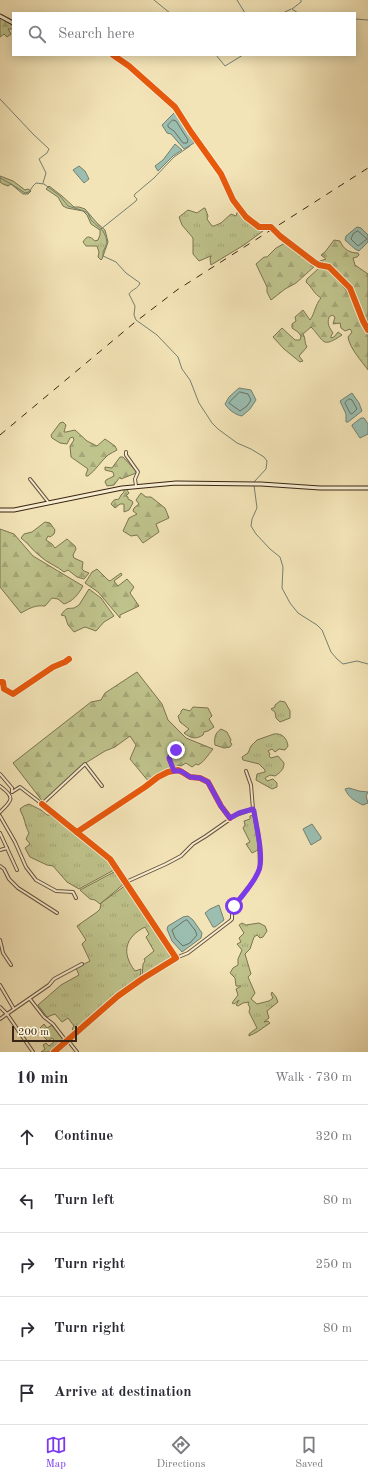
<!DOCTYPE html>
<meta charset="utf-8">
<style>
:root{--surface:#fff;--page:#f2f2f3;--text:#2b2b33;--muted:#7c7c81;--line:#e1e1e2;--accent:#7c3aed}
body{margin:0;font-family:"Old Standard TT",serif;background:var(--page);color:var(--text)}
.scale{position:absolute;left:12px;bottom:10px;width:65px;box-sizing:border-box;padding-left:4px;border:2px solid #3a2414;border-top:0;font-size:11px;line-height:14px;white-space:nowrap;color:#3a2414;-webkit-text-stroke:3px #f7edd0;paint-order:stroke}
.stop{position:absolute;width:12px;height:12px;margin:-9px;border:3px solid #7c3aed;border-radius:50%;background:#fff}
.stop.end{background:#7c3aed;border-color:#fff;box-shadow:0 1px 4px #0008}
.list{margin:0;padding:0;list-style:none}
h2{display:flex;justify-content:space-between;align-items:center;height:52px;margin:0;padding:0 16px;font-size:17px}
h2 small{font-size:13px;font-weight:400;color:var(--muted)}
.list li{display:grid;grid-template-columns:26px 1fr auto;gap:12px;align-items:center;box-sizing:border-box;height:64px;padding:0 16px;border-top:1px solid var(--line)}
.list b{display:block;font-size:15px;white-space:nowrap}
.list em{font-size:13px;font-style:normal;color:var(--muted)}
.icon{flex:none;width:22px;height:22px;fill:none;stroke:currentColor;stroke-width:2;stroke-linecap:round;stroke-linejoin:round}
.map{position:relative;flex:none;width:368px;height:1052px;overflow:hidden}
.search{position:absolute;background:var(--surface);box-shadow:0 2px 10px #0003;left:12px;right:12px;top:12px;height:44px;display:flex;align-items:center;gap:10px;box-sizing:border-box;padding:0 14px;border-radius:0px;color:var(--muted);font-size:15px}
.sheet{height:372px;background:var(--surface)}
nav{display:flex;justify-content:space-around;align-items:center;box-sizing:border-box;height:56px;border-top:1px solid var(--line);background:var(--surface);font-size:11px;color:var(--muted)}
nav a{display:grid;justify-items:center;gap:2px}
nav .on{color:var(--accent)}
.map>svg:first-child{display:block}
.grass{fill:url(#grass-tufts);stroke:#7c7450}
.forest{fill:url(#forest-firs);stroke:#7c7450}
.water{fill:#9bbeb0;stroke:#748072}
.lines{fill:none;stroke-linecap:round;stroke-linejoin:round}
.shore{stroke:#6a7162;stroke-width:1}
.stream{stroke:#748072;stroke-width:1}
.street-casing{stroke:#68543d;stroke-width:4}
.secondary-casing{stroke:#3a2414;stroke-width:5}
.street{stroke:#f7edd0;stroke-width:2}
.secondary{stroke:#f7edd0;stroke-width:3}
.rail{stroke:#3a2414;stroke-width:1;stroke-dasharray:7 7;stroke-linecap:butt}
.cycleway-casing{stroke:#f7edd0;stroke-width:8}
.cycleway{stroke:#e8590c;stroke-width:6}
.route{stroke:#7c3aed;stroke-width:5}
</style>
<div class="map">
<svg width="368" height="1052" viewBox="0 0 368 1052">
<defs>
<pattern id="grass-tufts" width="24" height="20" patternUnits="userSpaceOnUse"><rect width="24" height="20" fill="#bfc38c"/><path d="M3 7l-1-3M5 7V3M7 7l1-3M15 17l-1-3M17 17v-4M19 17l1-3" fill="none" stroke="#a5a778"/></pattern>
<pattern id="forest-firs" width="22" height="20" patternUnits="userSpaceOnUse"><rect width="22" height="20" fill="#bfc38c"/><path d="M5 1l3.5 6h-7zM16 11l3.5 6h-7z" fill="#a5a778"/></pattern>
</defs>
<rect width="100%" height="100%" fill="#f3e4b7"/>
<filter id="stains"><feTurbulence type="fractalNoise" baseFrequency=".005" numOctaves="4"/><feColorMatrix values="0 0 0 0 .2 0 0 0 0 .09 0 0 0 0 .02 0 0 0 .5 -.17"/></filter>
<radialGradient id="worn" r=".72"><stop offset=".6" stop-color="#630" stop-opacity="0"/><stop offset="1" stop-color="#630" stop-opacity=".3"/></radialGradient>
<!-- grass -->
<g class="grass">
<path d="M0,176l13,5 12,9 3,-1 3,2 -3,3h-5l-12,-10 -3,2 -5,-2 -3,-2z"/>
<path d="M49,186l13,10 12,11h5l6,2 12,14 8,7 3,12 -6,17 -1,1 -3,-3 1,-5 -2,-6h-11l-3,-4c4,-7 7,-6 12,-1l3,-1 2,-5v-5l-9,-6 -4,-9 -4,-4 -16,-3 -4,-2 -5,-9 -12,-8z"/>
<path d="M204,208h1l3,8 -1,3 5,7h2l7,-3 10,-9 5,2 2,-6c5,5 12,15 19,18 4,1 7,-1 10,0l-23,17 -33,20 -1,-6 1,-3 -12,5 -6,-7v-16l-11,-13 -3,-8 9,-7 9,3z"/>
<path d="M280,701l5,1 5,9v7l-10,4 -4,-4 -1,-6 -4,-3 4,-2v-2z"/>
<path d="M274,734c8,-1 13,4 14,12l-3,4 -6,-1 -4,3 -3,-3 -4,2 2,3 -1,2 2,2 7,-2 6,7c0,6 -3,9 -9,13l-5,-1 -5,3 2,3 6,-2 4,4v4l-5,2 -16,-9 1,-6 8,-2v-2l-6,-6 -16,-4 -1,-3 6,-4 3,-7 6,-6z"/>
<path d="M29,804l12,6 6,5h3l57,44 8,9 -1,2 -35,19 -12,-7 -14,-16 -6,-1 -17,-8 -5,-9 5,-4 -4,-5 3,-6c-3,-6 -3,-7 -5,-14 -1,-4 -3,-6 -4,-10l4,-3z"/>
<path d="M253,815l5,32v3l-6,3 -6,-9 4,-2 -7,-14 2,-3 -1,-4 6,-2v-3z"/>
<path d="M114,872l5,2 6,9 -25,21 -5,-4 -5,-1 -10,-9z"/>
<path d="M126,885l43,64 2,5 -2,6 -6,2 -21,15 1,-13 2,-3 -1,-2 10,-8 -8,-14 3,-3 -4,-7c-20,10 -24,26 -10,44l6,-2 -1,10 -66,52 -2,-2 2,-3 -6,-8 -6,4 -7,-8 -8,3 -9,-12 23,-20 18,-10 -3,-7 14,-7 -8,-17 4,-4 -9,-14 20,-14 3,-3 1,-6z"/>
<path d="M242,923l4,2 13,-2 6,3 2,5 -4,6 -3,1 -3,-3 -3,2 -4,12 -5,5 6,20 -3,3 7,16 -4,6 6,5 12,-3 4,-3 -2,-4 1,-2 4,5 2,5 -11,9 2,7 -5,4 4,-1 2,2 -13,9 -8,4v-2l8,-6 -8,-16 1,-4 -2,-4 1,-2 -6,1 -5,3 -2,-1 3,-5 -5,4 -2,-1 6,-8 -2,-6 5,-3h-5l-1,-8 -5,-5 3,-5 5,-3v-6l4,-9 -5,-6 4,-2 -2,-4 5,-5 -5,-8z"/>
<path d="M44,1024l3,4 5,-3 12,16 -12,11h-11l4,-3 -2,-4 3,-2 3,3 6,-5 -3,-3 -4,3 -5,-5 2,-3 -5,-5z"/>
</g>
<!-- forest -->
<g class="forest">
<path d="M0,17l13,7v5h-5l3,5 -4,3 -3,-3 -4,3z"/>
<path d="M334,240l6,1c4,9 10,12 18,12l1,2 -2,2 -4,1 2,7 13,9v54l-17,-42 -20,-20 -14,-4 9,-3 -5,-4 4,-3z"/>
<path d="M287,242l29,23 -20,18 -11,6 -14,11 -4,-8v-5l-11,-23 8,-7h3l9,-9z"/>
<path d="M319,268l10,2 17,20 9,16 13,28v36c-7,-10 -18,-21 -20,-33l4,-5 -2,-3 -5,2 -4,-3 -1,-5 -7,1 2,-7 -3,-2 -3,2c-2,7 0,10 4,16l-2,3v2l3,-1 4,-5 4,3c-21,14 -17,6 -31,-8l-8,7c3,4 1,9 4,13l-8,9 4,5 -3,1 -16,-13 -11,-12 9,-9 13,12h5l1,-4 -3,-4 -6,-4v-4l4,-3 -1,-4 8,-7 7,10c5,-7 5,-15 11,-22 -7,-4 -9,-11 -15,-16l1,-3z"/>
<path d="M63,422l3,3 -2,7h2l9,-2 12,11 10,5 8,-7 10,7 2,4c-3,2 -6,3 -9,5 -7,6 -12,15 -20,21h-2v-2l2,-5 -17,-12 -1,-11 4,-6 -1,-3 -3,1 -3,6 -7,-1 -8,-5 -1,-3 9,-12z"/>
<path d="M120,457h3l13,14v2l-15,6 -1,-2 -6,8 -7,1 -2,-4 1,-2 8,-4 -1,-4 -8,-2v-3l7,1z"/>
<path d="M124,489h2l3,4 -3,3 2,1v2l4,2 1,2 -4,7 -5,2v-8h-4l-5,4 -4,-4 3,-4 5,-1 2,-4 3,-3z"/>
<path d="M141,493l5,4h5l14,11 4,10 -13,6 3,8 -16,11 -6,-8 -6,1 -8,-5 6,-13 8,-4 -4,-3 1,-3 5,-4 -3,-4z"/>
<path d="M45,522l5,1 5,7 -1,4 -4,3 -2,-1 -2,4 6,4 3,4 12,-9 8,7 1,3 -3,6 1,3 9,4 -1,7 2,2 5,2 -5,6 -7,-2 -9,-7 -4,2c-7,-6 -17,-9 -24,-16 -7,-5 -12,-13 -19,-18l3,-4 8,-2z"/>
<path d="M0,529l14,5 19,22 50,30c-5,9 -10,15 -19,18l-6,-5 -6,-1 -7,8c-10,-1 -15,2 -24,7l-21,-26z"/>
<path d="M97,569l11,11 2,1 11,-8 1,2 -8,6 4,5 9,-7 7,8 -4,6 9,13 -19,9v3l-22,-26 -13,-9 7,-11z"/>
<path d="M89,589l12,9 13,18 -10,6 -8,9 -11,-4 -11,5 -6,-7 -3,-9 -4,-1c6,-8 5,-6 13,-7l5,-3z"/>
<path d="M137,672l25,32 6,16 18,18 27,11c-5,6 -9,13 -15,16l-2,-1 -4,3 -6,-4 -5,3 -3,-1 -2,5 -15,3 -12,9 -19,-23 6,-14 -6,-9 -15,11 -10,4 -21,13 -41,38 -30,-39 78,-61 10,-2 4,-7z"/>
<path d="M193,707l15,1 4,8 -3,3 5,8 -6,4 -4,1 -1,3c-8,5 -12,3 -19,-2l5,-4 -9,-7 -2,-6 3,-3v-2l2,-2 7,2z"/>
<path d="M221,729l6,3 4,8 -1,2 2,2 -2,3 -6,1 -9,-3c-1,-7 0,-12 6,-16z"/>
</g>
<!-- water -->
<g class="water">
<path d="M175,112l19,31 -10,6 -13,-15 -4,-1 -5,-8z"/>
<path d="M175,144l7,6 -9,6 -15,15 -3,-5 8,-6z"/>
<path d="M79,166l6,5 4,8 -5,4 -11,-13z"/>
<path d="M357,227l4,1 7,7v7l-9,9 -4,-2 -10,-9 1,-4z"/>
<path d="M239,388l12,2 5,10 -6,9 -8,7c-7,-1 -14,-7 -17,-12l4,-7z"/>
<path d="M352,393l7,10 3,8 -14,11h-2v-8l-6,-13z"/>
<path d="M361,418h3l4,6v10l-8,4 -8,-12v-1z"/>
<path d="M349,788l10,3 9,1 -2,4 2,7 -5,2c-8,-4 -14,-7 -18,-16z"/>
<path d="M312,824l9,13v2l-10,6 -8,-16z"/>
<path d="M219,905l5,15 -9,7h-2l-8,-14 5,-4z"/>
<path d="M188,916l5,4 9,13 -1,5 -19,14 -10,-11 -5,-12 1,-3 15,-9z"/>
</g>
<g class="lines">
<!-- shore -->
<g class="shore">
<path d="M173,120l3,1 12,19 -1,3h-4l-9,-12 -6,-4v-2z"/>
<path d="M358,231l9,8 -9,7 -7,-7 2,-5z"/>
<path d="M240,392l8,2 3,6 -4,6 -7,5 -11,-8z"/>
<path d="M349,399l3,1 5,9 -5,5 -2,-1 -5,-10z"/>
<path d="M187,920l8,10 2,5 -7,8 -7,3 -8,-8 -3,-8 12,-9z"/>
</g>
<!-- stream -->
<g class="stream">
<path d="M154,0l16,13"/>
<path d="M237,0l8,13"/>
<path d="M283,13l8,-4"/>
<path d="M298,13l-6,-4 9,-7v-2"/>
<path d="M355,19l13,1"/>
<path d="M216,55l9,11 18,-11"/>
<path d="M0,99l33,35 16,15 -2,4 -8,6 7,14 -3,10"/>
<path d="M0,178l11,6 14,9 4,-1 4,-6 3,-3 8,1 16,12 8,10 16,5 4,2 3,7 12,11 3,6 1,6 -4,9v4l13,6 10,11 14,10c-2,6 -8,6 -11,11l6,12 -1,9 2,5 21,15 21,22 4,12 8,11 9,23 13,20 6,6 19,14 14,6 13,8 3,4 -1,8 -12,13"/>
<path d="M101,229l35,-28 1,-2 -3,-3 1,-2 19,-16 20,-21 16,-11"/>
<path d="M254,485l3,23 -5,11 -1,7 5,8 14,15 10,8 3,10 -1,21 8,15 8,10 19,12 5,5 9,22 6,7 6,5 14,-3 11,3"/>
</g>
<defs>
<g id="street">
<path d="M126,452v3l12,17 -3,7 1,7"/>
<path d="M30,479l19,24"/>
<path d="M0,682h3l1,7 9,5 40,-27 12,-5 4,-3"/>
<path d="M174,771l-5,-12 7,-10 6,-4"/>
<path d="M0,774l12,14v4"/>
<path d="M0,786c15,11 13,14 0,26"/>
<path d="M12,792l8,-5 22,17 43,-40 17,22"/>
<path d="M42,804l68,55 66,99 -34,21 -24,17 -64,56"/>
<path d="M0,816l15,26 11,25 10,13 20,11 17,1 3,6"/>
<path d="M77,832l68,-45 13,-10 10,-5 10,-2 4,2 8,5 10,1 8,4 13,24 9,12"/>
<path d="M0,833l17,37"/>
<path d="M0,850l7,-2"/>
<path d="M0,866l4,3 5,10 9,9 39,25"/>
<path d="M126,882l40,-18 15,-8 12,-12 13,-8 30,-21 17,-6 -2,-24 -5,-14"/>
<path d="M0,940l3,13 8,12"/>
<path d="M176,958l12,-5 42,-32 2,-2v-11l22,-28 6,-12 -1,-30 -6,-29"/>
<path d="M0,985l14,24"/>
<path d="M30,999l14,18 9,7 13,17 4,2 7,9"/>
<path d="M0,1007l7,7 -7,5"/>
<path d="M33,1052l-26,-38 42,-29 5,-6 28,-15"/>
</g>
<g id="secondary">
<path d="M0,16l13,7"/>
<path d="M113,55l16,11 46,41 16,25 30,42 12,26 13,17 13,10h12l9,9 34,26 5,3 10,2 21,21 13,33 5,9"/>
<path d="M0,510h14l108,-22 54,-5 85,1 59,4h48"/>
</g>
</defs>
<!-- street casing -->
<use href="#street" class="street-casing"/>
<!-- secondary casing -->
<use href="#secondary" class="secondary-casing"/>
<!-- street -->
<use href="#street" class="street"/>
<!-- secondary -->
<use href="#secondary" class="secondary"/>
<!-- rail -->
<path class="rail" d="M0,435l134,-112 43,-33 191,-122"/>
<defs>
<g id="cycleway">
<path d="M113,55l16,11 46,41 16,25 30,42 12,26 13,17 13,10h12l9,9 34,26 5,3 10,2 21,21 13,33 5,9"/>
<path d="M0,682h3l1,7 9,5 40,-27 12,-5 4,-3"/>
<path d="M42,804l68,55 66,99 -34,21 -24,17 -64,56"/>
<path d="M77,832l68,-45 13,-10 10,-5 10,-2 4,2 8,5 10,1 8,4 13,24 9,12"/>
</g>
</defs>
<!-- cycleway casing -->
<use href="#cycleway" class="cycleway-casing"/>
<!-- cycleway -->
<use href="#cycleway" class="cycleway"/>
</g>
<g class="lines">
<!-- route -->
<path class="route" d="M176,750l-7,8 5,13h7l9,6 10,1 8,4 13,24 9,12 9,-5 14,-4 1,2c2,14 10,45 5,59 -5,13 -16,25 -25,36"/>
</g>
<rect width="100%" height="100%" filter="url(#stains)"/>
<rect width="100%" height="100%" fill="url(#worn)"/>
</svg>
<div class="scale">200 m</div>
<div class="stop" style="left:234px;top:906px"></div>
<div class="stop end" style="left:176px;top:750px"></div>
<div class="search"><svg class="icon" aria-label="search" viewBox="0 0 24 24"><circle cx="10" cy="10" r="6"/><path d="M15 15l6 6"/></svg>Search here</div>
</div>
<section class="sheet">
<h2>10 min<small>Walk · 730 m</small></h2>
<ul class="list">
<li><svg class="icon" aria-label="ahead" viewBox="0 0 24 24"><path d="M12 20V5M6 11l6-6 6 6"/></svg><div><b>Continue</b></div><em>320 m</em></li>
<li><svg class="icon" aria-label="left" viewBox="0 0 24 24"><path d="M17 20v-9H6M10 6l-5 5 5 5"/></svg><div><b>Turn left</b></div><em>80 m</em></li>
<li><svg class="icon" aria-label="right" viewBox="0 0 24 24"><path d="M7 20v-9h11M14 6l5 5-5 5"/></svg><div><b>Turn right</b></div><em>250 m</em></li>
<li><svg class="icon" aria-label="right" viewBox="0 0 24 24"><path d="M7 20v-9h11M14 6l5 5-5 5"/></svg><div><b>Turn right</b></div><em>80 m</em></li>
<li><svg class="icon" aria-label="arrive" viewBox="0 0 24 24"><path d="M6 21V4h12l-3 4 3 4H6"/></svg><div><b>Arrive at destination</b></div></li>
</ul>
</section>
<nav>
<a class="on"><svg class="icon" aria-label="map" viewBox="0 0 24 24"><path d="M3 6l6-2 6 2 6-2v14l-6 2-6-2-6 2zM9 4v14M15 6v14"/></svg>Map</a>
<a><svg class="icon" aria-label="directions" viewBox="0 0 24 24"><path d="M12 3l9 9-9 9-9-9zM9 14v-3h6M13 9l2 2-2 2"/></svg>Directions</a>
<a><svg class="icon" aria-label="saved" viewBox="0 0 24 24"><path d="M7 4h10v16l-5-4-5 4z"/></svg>Saved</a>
</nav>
